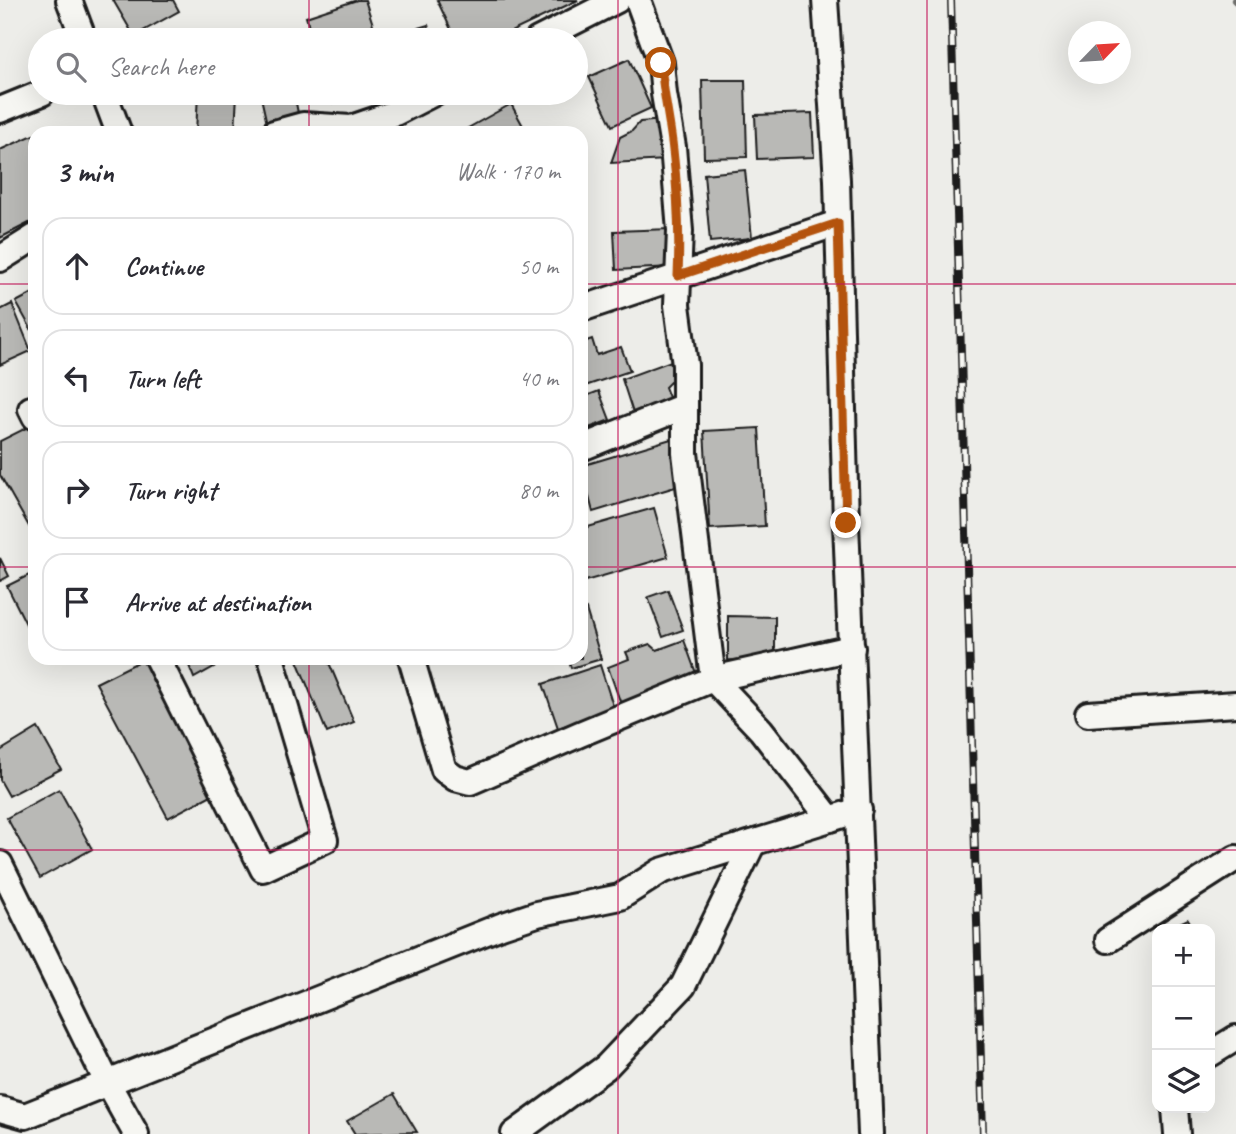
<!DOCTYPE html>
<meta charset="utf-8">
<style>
:root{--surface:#fff;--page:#f7f7f7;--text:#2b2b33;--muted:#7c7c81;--line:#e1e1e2}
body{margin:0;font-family:Caveat,sans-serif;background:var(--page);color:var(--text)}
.controls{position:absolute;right:21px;bottom:21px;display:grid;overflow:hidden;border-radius:14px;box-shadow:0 7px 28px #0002}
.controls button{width:63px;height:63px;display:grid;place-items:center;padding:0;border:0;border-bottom:2px solid var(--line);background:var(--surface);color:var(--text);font:35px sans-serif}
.compass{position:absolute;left:1068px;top:21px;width:63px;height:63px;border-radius:50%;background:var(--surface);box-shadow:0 7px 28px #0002;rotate:65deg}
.stop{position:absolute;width:21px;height:21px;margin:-16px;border:5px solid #b45309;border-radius:50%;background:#fff}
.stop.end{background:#b45309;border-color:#fff;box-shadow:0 2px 7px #0008}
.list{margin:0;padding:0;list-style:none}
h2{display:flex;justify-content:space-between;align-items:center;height:91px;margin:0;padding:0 28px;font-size:30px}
h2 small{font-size:23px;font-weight:400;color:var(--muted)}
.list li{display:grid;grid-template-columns:46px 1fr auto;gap:21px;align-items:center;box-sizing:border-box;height:98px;margin:0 14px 14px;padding:0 14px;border:2px solid var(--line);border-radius:21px}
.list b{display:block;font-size:26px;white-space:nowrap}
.list em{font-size:23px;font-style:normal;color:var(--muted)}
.icon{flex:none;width:38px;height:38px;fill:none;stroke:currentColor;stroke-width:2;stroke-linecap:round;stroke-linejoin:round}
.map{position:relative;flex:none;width:1236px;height:1134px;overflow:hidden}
.search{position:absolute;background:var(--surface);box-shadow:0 7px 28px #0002;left:28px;top:28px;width:560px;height:77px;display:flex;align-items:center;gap:18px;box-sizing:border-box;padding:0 24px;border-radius:38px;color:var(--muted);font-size:26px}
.panel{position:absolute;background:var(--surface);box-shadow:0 7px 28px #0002;left:28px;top:126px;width:560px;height:539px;border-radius:21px}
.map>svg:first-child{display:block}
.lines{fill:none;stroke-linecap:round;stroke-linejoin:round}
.stream{stroke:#6f6f6d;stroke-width:8}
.building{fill:#b9b9b6;stroke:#1c1c1c;stroke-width:2}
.minor-casing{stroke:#1c1c1c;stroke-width:30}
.minor{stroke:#f6f6f2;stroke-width:24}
.rail-casing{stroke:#1c1c1c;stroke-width:8}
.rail{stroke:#f6f6f2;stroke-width:5;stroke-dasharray:16;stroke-linecap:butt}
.route{stroke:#b45309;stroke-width:9}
.grid{fill:none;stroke:#c2185b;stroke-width:2;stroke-opacity:0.55}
</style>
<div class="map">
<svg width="1236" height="1134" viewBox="0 0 1236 1134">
<rect width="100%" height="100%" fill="#edede9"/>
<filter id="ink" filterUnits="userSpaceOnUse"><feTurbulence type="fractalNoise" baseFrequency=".0143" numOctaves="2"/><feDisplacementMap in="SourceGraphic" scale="14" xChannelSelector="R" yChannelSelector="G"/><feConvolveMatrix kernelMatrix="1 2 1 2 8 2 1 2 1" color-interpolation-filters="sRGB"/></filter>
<g filter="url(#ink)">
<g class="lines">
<!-- stream -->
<path class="stream" d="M1235,0l1,1"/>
</g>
<!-- building -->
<g class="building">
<path d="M113,0h60l6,11 -45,25z"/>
<path d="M357,0h8l13,40h-65l-7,-23z"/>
<path d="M437,0h141l-84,40h-38z"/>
<path d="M428,25l5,15h-55z"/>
<path d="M629,59l22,49 -39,18 -23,-49z"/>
<path d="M702,80h43l2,77 -43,1z"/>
<path d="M198,93h39l-2,40h-39z"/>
<path d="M260,93h34l5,25 -32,6z"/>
<path d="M330,93h33l-30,10z"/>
<path d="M511,104l16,29h-66v-1z"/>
<path d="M812,113l2,44 -57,2 -2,-44z"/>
<path d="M664,120l3,40 -56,3 9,-26 12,-6 8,-9z"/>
<path d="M33,135l2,5v80l-35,18v-88z"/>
<path d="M745,170l7,68 -42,4 -6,-68z"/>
<path d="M671,229l1,38 -56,3 -2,-39z"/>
<path d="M35,292v44l-19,-34z"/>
<path d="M12,304l19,47 -31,14v-55z"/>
<path d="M592,339l5,16 24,-8 9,24 -48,16 -1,-44z"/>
<path d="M671,361l5,15 -11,11 5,13 -37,13 -11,-34z"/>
<path d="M599,391l11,29 -29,11v-33z"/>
<path d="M30,426l5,11v100l-35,-62v-34z"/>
<path d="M759,428l6,98 -55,3 -6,-98z"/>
<path d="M671,439l14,45 -92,28 -12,-46z"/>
<path d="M654,508l14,49 -86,25 -1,-53z"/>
<path d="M0,558l9,18 -9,5z"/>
<path d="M35,572v68h-1l-27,-54z"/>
<path d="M668,590l15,40 -20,7 -15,-40z"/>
<path d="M586,609l15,50 -30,9 -3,-10h13v-47z"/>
<path d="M728,616l47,1v44l-47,-1z"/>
<path d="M684,640l13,36 -76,28 -13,-37 21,-8 -3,-7 24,-8 7,6z"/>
<path d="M146,658l71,134 -49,26 -72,-135z"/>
<path d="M186,658h44l-36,20z"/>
<path d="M296,658h31l27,64 -27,11z"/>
<path d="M600,665l14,44 -56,19 -15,-44z"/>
<path d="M38,728l23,41 -52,27 -9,-16v-29z"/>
<path d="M59,789l33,60 -52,29 -33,-60z"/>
<path d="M1188,919l6,10h-27z"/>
<path d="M394,1094l23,38 -62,2 -8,-13z"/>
</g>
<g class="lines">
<defs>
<g id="minor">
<path d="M69,0l15,40"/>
<path d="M638,0l23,63 3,31 9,53 7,84 -3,74 8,60v88l28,226 48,51 69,89"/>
<path d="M825,0l12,180 9,343 25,611"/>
<path d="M538,40l79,-40"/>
<path d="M104,93l15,40"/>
<path d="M0,110l42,-17"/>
<path d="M274,133l29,-8 48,3 44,-15 39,-20"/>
<path d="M0,259l35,-22"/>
<path d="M581,309l257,-86"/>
<path d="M31,409l4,8"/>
<path d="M581,448l104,-42"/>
<path d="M157,658l106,211 62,-29 -54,-182"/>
<path d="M411,658l33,112 11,8 15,4 110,-48 133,-55 139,-31"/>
<path d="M1088,714l148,-10"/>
<path d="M0,864l107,218 29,52"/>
<path d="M1108,940l128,-82"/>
<path d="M1210,1054l26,-16"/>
<path d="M1175,1108l2,26"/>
<path d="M0,1109l25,7 476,-190 36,-12 83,-17 41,-26 198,-61"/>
<path d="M514,1134l92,-67 77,-81 70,-143"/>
</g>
</defs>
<!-- minor casing -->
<use href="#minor" class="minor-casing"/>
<!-- minor -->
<use href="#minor" class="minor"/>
<defs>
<path id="rail" d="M951,0l32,1134"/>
</defs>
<!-- rail casing -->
<use href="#rail" class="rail-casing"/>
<!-- rail -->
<use href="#rail" class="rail"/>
</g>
</g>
<g class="lines" filter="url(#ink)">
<!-- route -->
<path class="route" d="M661,63c2,30 9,58 12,87 5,43 7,84 5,126l160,-53 8,300"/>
</g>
<!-- grid -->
<path class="grid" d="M309,0v40M618,0v1134M927,0v1134M309,93v40M0,284h35M581,284h655M0,567h35M581,567h655M309,658v476M0,850h1236"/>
</svg>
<div class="controls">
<button>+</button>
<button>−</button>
<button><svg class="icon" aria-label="layers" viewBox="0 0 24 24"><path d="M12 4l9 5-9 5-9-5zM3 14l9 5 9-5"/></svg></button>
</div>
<svg class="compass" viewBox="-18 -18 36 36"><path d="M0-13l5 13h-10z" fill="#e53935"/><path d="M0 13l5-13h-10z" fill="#7c7c81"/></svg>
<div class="stop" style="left:661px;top:63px"></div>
<div class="stop end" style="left:846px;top:523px"></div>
<div class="search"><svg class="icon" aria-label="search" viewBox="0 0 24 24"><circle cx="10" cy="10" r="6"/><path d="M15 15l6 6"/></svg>Search here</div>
<section class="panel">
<h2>3 min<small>Walk · 170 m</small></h2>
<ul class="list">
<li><svg class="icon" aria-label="ahead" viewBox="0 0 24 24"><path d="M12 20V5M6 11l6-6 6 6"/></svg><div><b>Continue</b></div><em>50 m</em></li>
<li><svg class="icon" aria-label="left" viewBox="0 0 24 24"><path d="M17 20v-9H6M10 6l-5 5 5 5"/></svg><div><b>Turn left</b></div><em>40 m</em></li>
<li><svg class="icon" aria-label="right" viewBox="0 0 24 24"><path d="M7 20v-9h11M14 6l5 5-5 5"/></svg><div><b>Turn right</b></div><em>80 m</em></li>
<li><svg class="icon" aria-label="arrive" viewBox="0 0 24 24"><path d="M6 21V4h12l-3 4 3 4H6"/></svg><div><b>Arrive at destination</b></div></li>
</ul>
</section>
</div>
